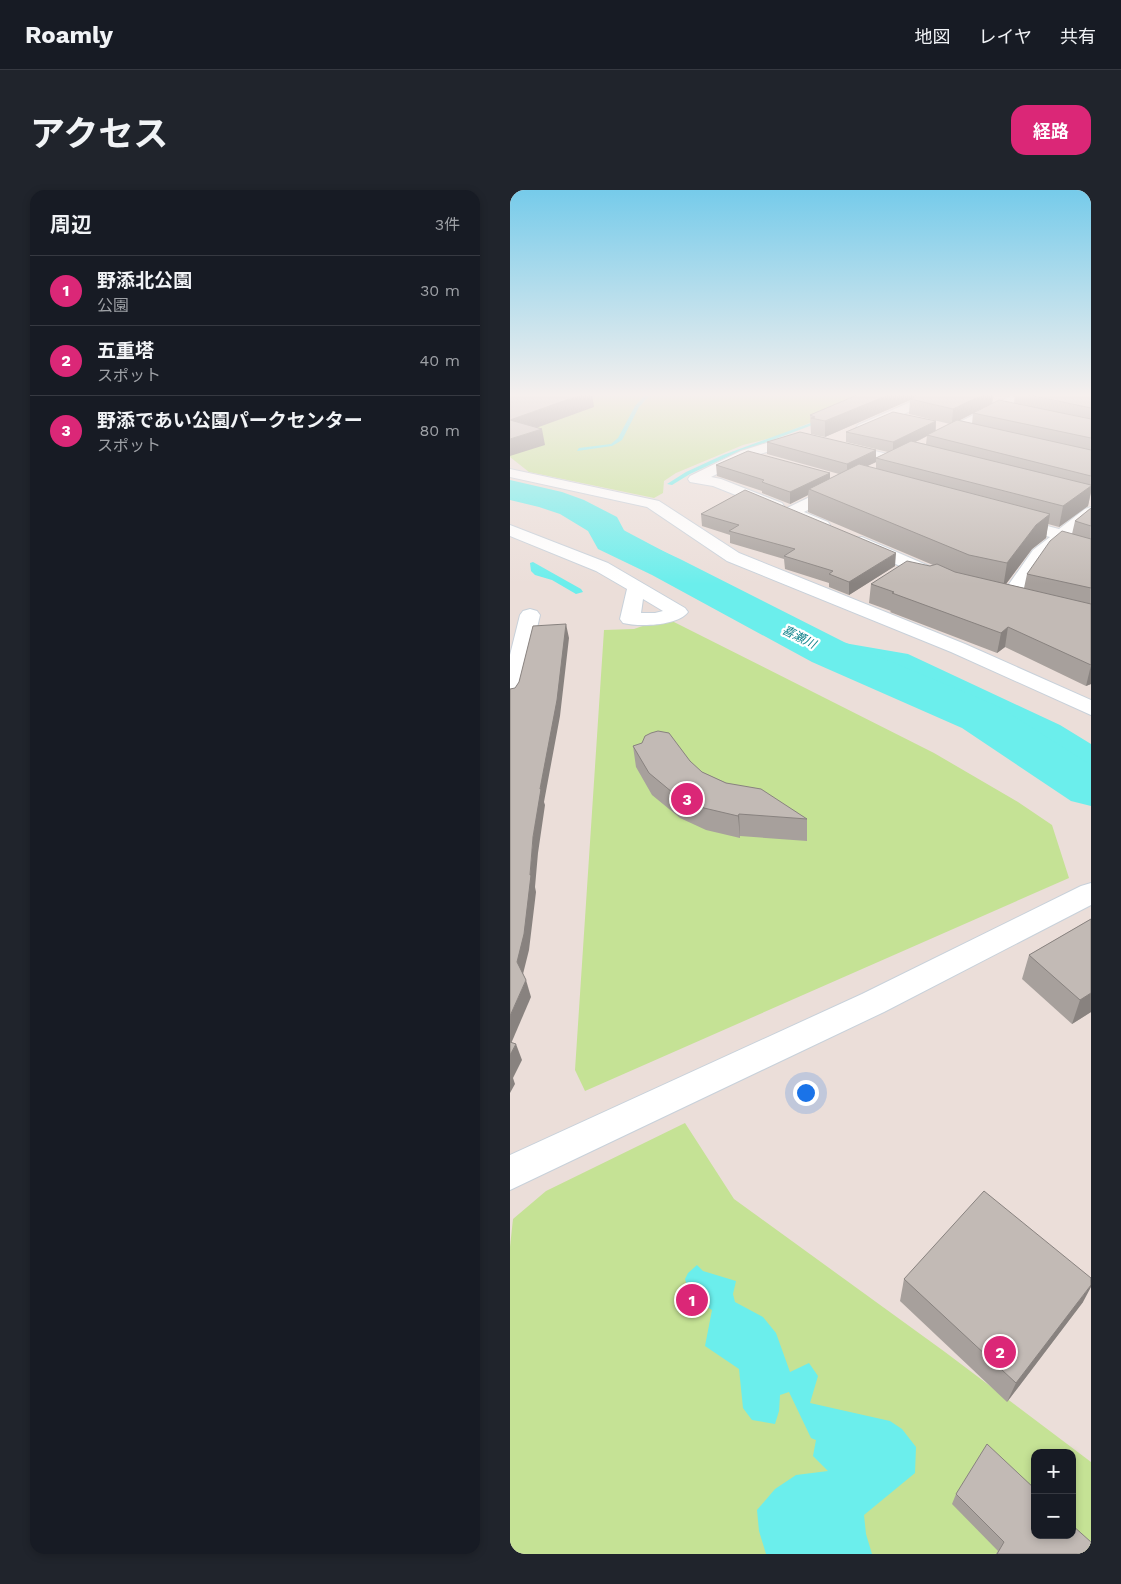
<!DOCTYPE html>
<html lang="ja">
<meta charset="utf-8">
<style>
:root{--surface:#171b24;--page:#20242c;--text:#f1f3f6;--muted:#9ea1a6;--line:#363941;--accent:#db2777}
body{margin:0;font-family:"Work Sans","Noto Sans JP",sans-serif;background:var(--page);color:var(--text)}
.controls{position:absolute;right:15px;bottom:15px;display:grid;overflow:hidden;border-radius:10px;box-shadow:0 2px 8px #0003}
.controls button{width:45px;height:45px;display:grid;place-items:center;padding:0;border:0;border-bottom:1px solid var(--line);background:var(--surface);color:var(--text);font:25px sans-serif}
.you{position:absolute;left:295px;top:902px;width:18px;height:18px;margin:-12px;border:4px solid #fff;border-radius:50%;background:#1a73e8;box-shadow:0 0 0 8px #1a73e833}
.badge{display:grid;place-items:center;width:32px;height:32px;border-radius:50%;background:var(--accent);color:#fff;font-size:16px;font-weight:700}
.pin{position:absolute;translate:-50% -50%;border:2px solid #fff;box-shadow:0 1px 5px #0006}
.list{margin:0;padding:0;list-style:none}
h2{display:flex;justify-content:space-between;align-items:center;height:65px;margin:0;padding:0 20px;font-size:21px}
h2 small{font-size:16px;font-weight:400;color:var(--muted)}
.list li{display:grid;grid-template-columns:32px 1fr auto;gap:15px;align-items:center;box-sizing:border-box;height:70px;padding:0 20px;border-top:1px solid var(--line)}
.list b{display:block;font-size:19px;white-space:nowrap}
.list p{margin:0;font-size:16px;white-space:nowrap;color:var(--muted)}
.list em{font-size:16px;font-style:normal;color:var(--muted)}
.map{position:relative;flex:none;width:581px;height:1364px;overflow:hidden;border-radius:15px}
header{display:flex;align-items:center;gap:30px;box-sizing:border-box;height:70px;padding:0 25px;background:var(--surface);border-bottom:1px solid var(--line)}
header strong{font-size:24px}
nav{display:flex;gap:28px;margin-inline-start:auto;font-size:18px}
.intro{display:flex;align-items:center;justify-content:space-between;box-sizing:border-box;height:120px;padding:0 30px}
h1{margin:0;font-size:35px}
.button{padding:12px 22px;border-radius:15px;background:var(--accent);color:#fff;font-size:18px;font-weight:700}
main{display:flex;gap:30px;padding:0 30px}
aside{flex:1;background:var(--surface);border-radius:15px;box-shadow:0 2px 8px #0003}
.map>svg:first-child{display:block}
.green{fill:#c5e295;fill-rule:evenodd}
.water{fill:#6beeec}
.lines{fill:none;stroke-linecap:round;stroke-linejoin:round}
.stream{fill:#6beeec;fill-rule:evenodd}
.river{fill:#6beeec;fill-rule:evenodd}
.street-casing{stroke:#c8d1da;stroke-width:2}
.secondary-casing{stroke:#c8d1da;stroke-width:2}
.street{fill:#fff;fill-rule:evenodd}
.secondary{fill:#fff;fill-rule:evenodd}
.wall{fill:#a7a09c;fill-rule:evenodd}
.shaded-wall{fill:#88827f}
.building{fill:#c2bab5;stroke:#88827f}
.labels{text-anchor:middle;stroke-width:4.5;stroke-linejoin:round;paint-order:stroke}
.far-water-label{font-size:12px;font-style:italic;fill:#0d828a;stroke:#fff}
</style>
<header>
<strong>Roamly</strong>
<nav><a>地図</a><a>レイヤ</a><a>共有</a></nav>
</header>
<div class="intro"><h1>アクセス</h1><a class="button">経路</a></div>
<main>
<aside>
<h2>周辺<small>3件</small></h2>
<ul class="list">
<li><span class="badge">1</span><div><b>野添北公園</b><p>公園</p></div><em>30 m</em></li>
<li><span class="badge">2</span><div><b>五重塔</b><p>スポット</p></div><em>40 m</em></li>
<li><span class="badge">3</span><div><b>野添であい公園パークセンター</b><p>スポット</p></div><em>80 m</em></li>
</ul>
</aside>
<div class="map">
<svg width="581" height="1364" viewBox="0 0 581 1364">
<rect width="100%" height="100%" fill="#ebded9"/>
<!-- green -->
<g class="green">
<path d="M0,203h372l-107,44 -32,8 -67,28 -12,8 -1,12 -9,5 -125,-26 -19,-15z"/>
<path d="M156,428l268,135 84,49 34,23 17,53 -484,213 -10,-21 29,-440 30,-1z"/>
<path d="M175,933l49,76 211,153 146,110v92h-581v-307l3,-28 33,-28zM525,1263h37v82h-37z"/>
</g>
<!-- water -->
<g class="water">
<path d="M0,295l70,22 166,88 17,14 52,29 93,16 152,71 31,19v45l-111,-72 -152,-65 -162,-85 -55,-26 -37,-28 -25,-14 -39,-7z"/>
<path d="M23,372l48,27 2,3 -7,2 -24,-14 -17,-5 -4,-4 -1,-8z"/>
<path d="M187,1075l6,6 33,10 -3,13 2,8 28,15 13,16 14,39 19,-9 9,13 -8,27 80,18 12,8 14,18 -1,26 -51,42 2,19 6,20h-106l-7,-23 -2,-21 18,-21 21,-14 32,-4 -15,-15 3,-16 -5,-2 -22,-46 -9,3 -1,16 -4,13 -23,-4 -9,-12 -4,-39 -34,-23 7,-36 -22,-14 -5,-17 3,-6z"/>
</g>
<g class="lines">
<!-- stream -->
<g class="stream">
<path d="M137,203h5l-13,14 -17,33 -10,6 -35,5 2,-3 32,-4 7,-6 17,-32z"/>
<path d="M309,230l4,1 -96,36 -37,17 -18,11 -5,-1 19,-12 37,-17z"/>
</g>
<!-- river -->
<path class="river" d="M0,290l52,12 22,8 33,17 9,17 54,25 164,83 154,64 93,59v41l-20,-5 -109,-73 -150,-66 -160,-87 -54,-26 -10,-18 -28,-17 -21,-7 -29,-7z"/>
<defs>
<g id="street">
<path d="M421,203h17l-80,38h-10l-2,-3 2,-3z"/>
<path d="M507,203h16l-93,50 -5,1 -7,-4 2,-3z"/>
<path d="M289,243l101,24 2,3 -2,3 -5,1 -95,-23 -49,16 -40,20 10,2 61,24 2,3 -2,3 -6,2 -63,-25 -23,-4 -2,-3 2,-3 51,-25z"/>
<path d="M0,279l149,32 80,52 226,91 126,56v15l-140,-63 -224,-91 -80,-54 -137,-30z"/>
<path d="M331,292l5,2 3,3 -3,3 -42,22 24,10 2,3 -2,3h-12l-31,-13 -2,-3 2,-3z"/>
<path d="M581,317v13l-46,38 -29,43 -7,2 -7,-2 -2,-4 33,-47 17,-13 -44,-12 -2,-3 2,-3 6,-2 47,12 26,-20z"/>
<path d="M0,335l98,38 77,45 3,4c-10,14 -49,15 -65,11l-3,-4 7,-30 -31,-18 -86,-35zM133,409l20,12 -8,2h-14z"/>
<path d="M352,347l83,36 3,4 -3,4 -6,1 -6,-1 -77,-35 -2,-4 2,-4z"/>
<path d="M20,419l7,2 3,4 -19,82 -3,5 -8,2v-49l10,-40 3,-4z"/>
</g>
<path id="secondary" d="M581,693v22l-207,107 -374,178v-35l352,-161 219,-108z"/>
</defs>
<!-- street casing -->
<use href="#street" class="street-casing"/>
<!-- secondary casing -->
<use href="#secondary" class="secondary-casing"/>
<!-- street -->
<use href="#street" class="street"/>
<!-- secondary -->
<use href="#secondary" class="secondary"/>
</g>
<!-- wall -->
<g class="wall">
<path d="M352,203h132l-2,10h22l1,-10h76v100l-3,13 -29,21 -11,-3 -2,14 -14,11 -26,35 18,4 3,-14 45,-40 3,-13 16,-13v176l-5,2 -81,-39 -8,6 -107,-41 1,-1 -22,-8 2,-19 62,-19 -125,-53v-17l-18,9 -28,-11v-2l-45,-15 -1,-11 114,8v6l9,-5 -72,-20v-12l109,8v12l-9,4 9,3v-11l12,-6 -42,-10v-10l90,-11v10l14,-7 -41,-10 1,-14 -85,37 -14,-3 -1,-19zM463,223l-1,11 -14,-3zM417,246l-1,8 -11,-2 5,-2z"/>
<path d="M485,203h18l-5,3z"/>
<path d="M191,324l194,52 -46,29 -20,-8v-4l-44,-14 -1,-10 -54,-16v-8l-28,-9z"/>
<path d="M123,556l69,26 105,47v22l-67,-5v2l-34,-8 -26,-12 -28,-23 -16,-28z"/>
<path d="M581,729v93l-19,12 -50,-45 7,-24z"/>
<path d="M394,1089l179,23 -76,100 -107,-101z"/>
<path d="M446,1304l135,60h-95l2,-3 -46,-47z"/>
</g>
<!-- shaded-wall -->
<g class="shaded-wall">
<path d="M76,203h6l2,14 -80,29 -4,-16z"/>
<path d="M383,203h33l-16,6v1l-85,37v-16z"/>
<path d="M476,203h8l-2,11 -40,20 1,-15z"/>
<path d="M426,231l-1,11 -42,21v-11z"/>
<path d="M32,239l3,16 -35,11v-17z"/>
<path d="M366,260v12l-29,14v-12z"/>
<path d="M320,283v11l-21,5 -1,6 -18,9v-12z"/>
<path d="M581,296v5l-3,15 -29,21 4,-21z"/>
<path d="M540,324l-4,24 -14,11 -29,39 4,-25 29,-38z"/>
<path d="M386,363l-1,13 -46,29v-13z"/>
<path d="M56,434l3,14 -9,78 -16,86 1,3 -7,48 -3,34 1,5 -7,58 -7,28 -5,-16 13,-87 3,-38 7,-48z"/>
<path d="M498,437l-3,20 -8,6 4,-20z"/>
<path d="M581,475v19l-5,2z"/>
<path d="M229,624l1,22v2l-2,-22z"/>
<path d="M16,790l5,17 -21,49v-30z"/>
<path d="M581,803v19l-19,12 8,-24z"/>
<path d="M6,854l6,16 -9,18 2,6 -5,9v-38z"/>
<path d="M581,1095v2l-8,15 -76,100 9,-19z"/>
</g>
<!-- building -->
<g class="building">
<path d="M0,203h76l-76,27 32,9 -32,10z"/>
<path d="M352,203h31l-68,28 -14,-3 4,-1 -5,-2z"/>
<path d="M412,203h64l-33,16 -43,-10z"/>
<path d="M510,203h71v15z"/>
<path d="M489,210l92,19v19l-118,-25z"/>
<path d="M383,222l43,9 -43,21 -47,-10z"/>
<path d="M447,230l134,30v26l-164,-41z"/>
<path d="M290,242l76,18 -29,14 -80,-22z"/>
<path d="M401,251l180,44v1l-28,20 -187,-48z"/>
<path d="M238,261l82,22 -40,19 -28,-10 2,-2 -48,-15z"/>
<path d="M349,274l191,50 -14,11 -29,38 -38,-8 -160,-66z"/>
<path d="M235,300l151,63 -47,29 -20,-8 4,-3 -49,-15 11,-7 -66,-18 10,-6 -38,-11z"/>
<path d="M581,318v18l-16,-5z"/>
<path d="M552,341l29,8v49l-64,-14 23,-33z"/>
<path d="M397,371l23,5 7,-2 18,8 136,32v61l-83,-38 -7,6 -109,-40 2,-1 -23,-8z"/>
<path d="M56,434l-9,76 -17,89h1l-8,48 -3,38h1l-7,59 -7,28 9,18 -16,36v-327l5,-1 4,-6 14,-56z"/>
<path d="M148,541l11,2 21,28 12,11 24,11 35,6 46,30 -68,-5 -1,2 -34,-8 -26,-11 -29,-24 -16,-27 9,-3 3,-7 6,-3z"/>
<path d="M581,729v74l-11,7 -51,-45z"/>
<path d="M0,852l6,2 -6,11z"/>
<path d="M474,1001l107,87v7l-75,98 -112,-104z"/>
<path d="M477,1254l48,45v46h37v-10l19,17v12h-94l7,-12 -48,-48z"/>
</g>
<!-- sky -->
<linearGradient id="sky" x2="0" y2="1"><stop stop-color="#76cbea"/><stop offset="0.52" stop-color="#f6f0ee"/><stop offset="1" stop-color="#f6f0ee" stop-opacity="0"/></linearGradient>
<rect width="581" height="394" fill="url(#sky)"/>
<g class="labels">
<!-- far-water labels -->
<g class="far-water-label">
<text transform="translate(289 447) rotate(27)" y="4">喜瀬川</text>
</g>
</g>
</svg>
<div class="controls">
<button>+</button>
<button>−</button>
</div>
<div class="you"></div>
<div class="pin badge" style="left:182px;top:1110px">1</div>
<div class="pin badge" style="left:490px;top:1162px">2</div>
<div class="pin badge" style="left:177px;top:609px">3</div>
</div>
</main>
